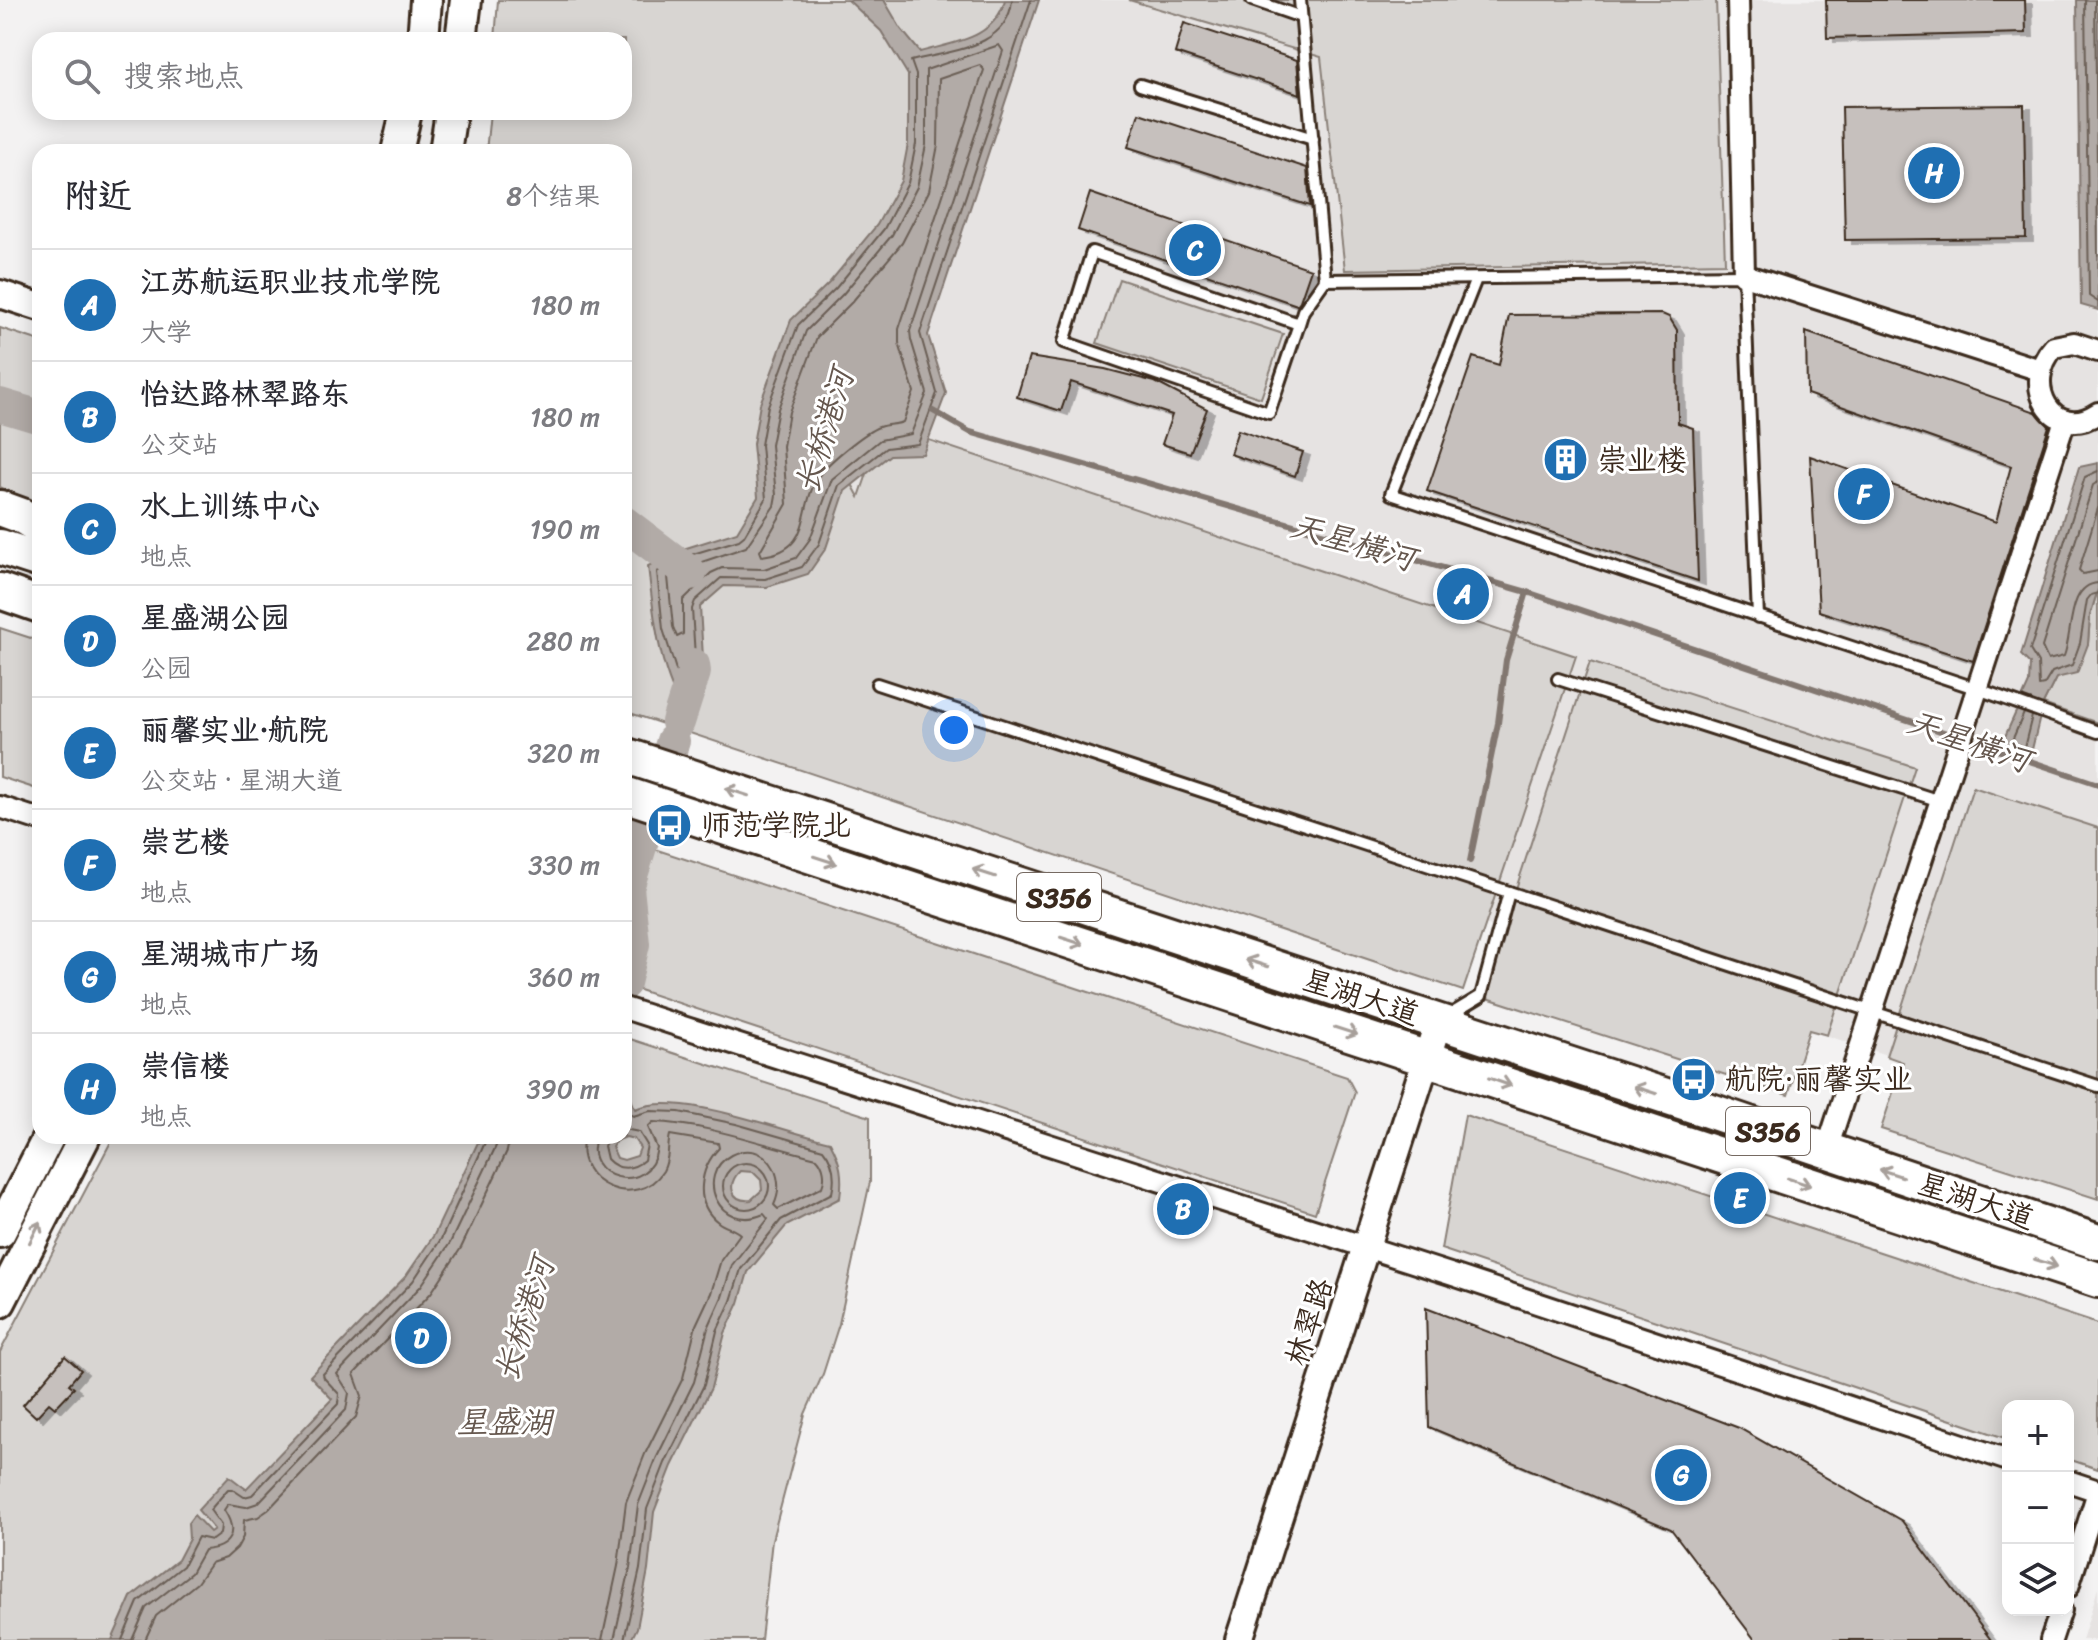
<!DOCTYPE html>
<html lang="zh">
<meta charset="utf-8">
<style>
:root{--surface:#fff;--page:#f2f2f3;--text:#2b2b33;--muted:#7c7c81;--line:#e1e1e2;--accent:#1f6fb2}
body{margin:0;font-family:Sriracha,"LXGW WenKai TC",sans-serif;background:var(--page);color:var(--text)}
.controls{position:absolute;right:24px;bottom:24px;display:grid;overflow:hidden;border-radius:16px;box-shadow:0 4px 20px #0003}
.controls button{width:72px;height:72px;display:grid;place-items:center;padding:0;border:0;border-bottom:2px solid var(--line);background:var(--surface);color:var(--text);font:40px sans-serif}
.you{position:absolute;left:954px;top:730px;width:28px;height:28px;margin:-20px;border:6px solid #fff;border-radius:50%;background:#1a73e8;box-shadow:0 0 0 12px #1a73e833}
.badge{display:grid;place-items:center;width:52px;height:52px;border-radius:50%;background:var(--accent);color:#fff;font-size:26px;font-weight:700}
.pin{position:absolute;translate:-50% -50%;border:4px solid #fff;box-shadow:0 2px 8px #0006}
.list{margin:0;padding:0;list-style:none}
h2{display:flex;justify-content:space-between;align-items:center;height:104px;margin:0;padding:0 32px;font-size:34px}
h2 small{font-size:26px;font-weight:400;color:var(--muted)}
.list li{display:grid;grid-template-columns:52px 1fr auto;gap:24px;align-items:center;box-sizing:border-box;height:112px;padding:0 32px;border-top:2px solid var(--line)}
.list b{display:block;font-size:30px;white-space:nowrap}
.list p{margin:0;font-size:26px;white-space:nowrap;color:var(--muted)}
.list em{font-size:26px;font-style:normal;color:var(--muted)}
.icon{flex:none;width:44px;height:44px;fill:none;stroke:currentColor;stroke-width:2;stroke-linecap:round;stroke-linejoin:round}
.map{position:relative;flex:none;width:2098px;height:1640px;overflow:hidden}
.search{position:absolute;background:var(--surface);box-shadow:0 4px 20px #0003;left:32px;top:32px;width:600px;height:88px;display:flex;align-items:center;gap:20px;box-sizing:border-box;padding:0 28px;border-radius:24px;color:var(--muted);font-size:30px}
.panel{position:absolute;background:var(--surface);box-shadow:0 4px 20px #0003;left:32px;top:144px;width:600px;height:1000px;border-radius:24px}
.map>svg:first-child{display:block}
.built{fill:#e6e3e2}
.green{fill:#d8d5d2;stroke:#8a8078;stroke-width:2}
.water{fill:#b2aba7;stroke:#827770;stroke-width:2;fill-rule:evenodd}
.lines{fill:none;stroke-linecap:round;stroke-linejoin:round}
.shore{stroke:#6b5e55;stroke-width:2}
.stream{stroke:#827770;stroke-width:6}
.river{stroke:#b2aba7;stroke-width:34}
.building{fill:#c6c0bd;stroke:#3b2a1e;stroke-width:2;filter:url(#shadow)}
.service-casing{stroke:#3b2a1e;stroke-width:16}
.minor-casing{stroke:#3b2a1e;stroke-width:26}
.tertiary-casing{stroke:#3b2a1e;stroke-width:32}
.secondary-casing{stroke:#3b2a1e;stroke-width:36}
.primary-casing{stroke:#3b2a1e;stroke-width:40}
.trunk-casing{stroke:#3b2a1e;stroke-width:40}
.service{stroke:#fff;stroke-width:10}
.minor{stroke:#fff;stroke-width:20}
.tertiary{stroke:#fff;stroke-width:26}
.secondary{stroke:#fff;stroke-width:30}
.primary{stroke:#fff;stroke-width:34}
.trunk{stroke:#fff;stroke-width:34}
.oneway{stroke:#a79f9a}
.labels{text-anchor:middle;stroke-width:6;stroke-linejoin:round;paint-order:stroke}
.shield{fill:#fff;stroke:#766a62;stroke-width:2}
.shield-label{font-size:28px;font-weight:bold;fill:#3b2a1e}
.poi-label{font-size:30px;fill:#3b2a1e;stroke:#fff;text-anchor:start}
.street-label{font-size:30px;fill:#3b2a1e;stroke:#fff}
.water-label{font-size:32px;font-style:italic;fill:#65574e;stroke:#fff}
</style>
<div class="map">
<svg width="2098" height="1640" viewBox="0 0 2098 1640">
<defs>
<filter id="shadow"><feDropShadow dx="7" dy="4" stdDeviation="0" flood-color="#0004"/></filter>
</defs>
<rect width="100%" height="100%" fill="#f3f2f2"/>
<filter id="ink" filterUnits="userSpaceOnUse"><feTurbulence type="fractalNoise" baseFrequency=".0125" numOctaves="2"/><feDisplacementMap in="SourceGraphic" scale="16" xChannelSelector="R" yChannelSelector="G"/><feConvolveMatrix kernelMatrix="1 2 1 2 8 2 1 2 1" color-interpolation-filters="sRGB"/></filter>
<g filter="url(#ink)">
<!-- built -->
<g class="built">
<path d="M1013,0h1085v1124l-613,-200 -690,-233 24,-267z"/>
<path d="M2098,1588v52h-16z"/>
</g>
<!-- green -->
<g class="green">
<path d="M498,0h515l-194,424 40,73 25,-72 692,231 -113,335 -839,-280v-559h-138l4,-40h134v-72h-129z"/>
<path d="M1129,0h587l9,263 -380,7 -24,-213z"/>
<path d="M1119,279l164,55 -22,64 -164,-55z"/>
<path d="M0,328l40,13v166l-40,-20z"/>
<path d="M2098,589v134l-55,-19 13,-26 32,-34 2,-28z"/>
<path d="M0,628l40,13v149l-40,-13z"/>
<path d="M1590,662l325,105 -88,268 -18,-5 -21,65 -307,-99z"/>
<path d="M1973,787l125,41v371l-217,-70 22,-67 -17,-6z"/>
<path d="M624,839l723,238 8,15 -40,121 -691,-228z"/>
<path d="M624,1037l246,80v65l-31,142 -16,50 -18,40 -33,126 -11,100h-761v-288l114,-216h510z"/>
<path d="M1465,1115l633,209v145l-30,-10v-53h-60v33l-567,-190z"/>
</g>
<!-- water -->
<g class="water">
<path d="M848,0h36l17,29 19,23c35,-10 74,-13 85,-52h34l-111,335 18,58 -23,61 -33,1 -45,36 -19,57 -18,26 -41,13 -43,-1 -24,21 4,67 -15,46c-30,-45 -35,-101 -41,-154l32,-16 57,-18 21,-35 -5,-53 7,-40 31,-84 39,-38 47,-57 24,-44 7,-37v-69l-27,-44z"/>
<path d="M2077,0h21v310l-17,-5z"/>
<path d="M2098,463v126l-8,27 -2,28 -11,29 -21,5 -13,26 -14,58 -31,-10 31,-69 1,-19 -9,-9 58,-188z"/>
<path d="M624,1082l11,27c46,-19 146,22 195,33 11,20 13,34 10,56l-54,28 -38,46 -9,31 -14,30 -14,55 -39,78 -18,46 -6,58 -11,58 -6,12h-519l19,-43 47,-37 11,-21 -1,-16 6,-8 16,17 4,-3 -16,-19 31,-34 17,13 86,-90 -22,-23 96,-100 28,-41 47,-99h143zM626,1137l8,2 6,9 -3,8 -13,4 -7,-2 -5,-11 4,-6zM740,1171l13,1 8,8 1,10 -11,10c-21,2 -24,-16 -11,-29z"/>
</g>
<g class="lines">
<!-- shore -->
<g class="shore">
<path d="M1012,0c-4,49 -65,51 -101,61l5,14v69l-8,39 -24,46 -48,59 -38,37 -30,81 -7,39 5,54 -22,37 -5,4 -56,17 -26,15 6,57 21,66 5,-2 7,-20 -4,-64 3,-8 26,-23 44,1 37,-12 17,-23 20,-59 47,-37 32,-4 19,-51 -17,-60 111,-333"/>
<path d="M2085,0l4,296 9,6"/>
<path d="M2095,0l3,255"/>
<path d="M999,45l4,6 -93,280 1,9 16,53 -16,41 -31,6 -48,39 -22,60 -14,19 -32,11 -42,-1 -11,5 -28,27v34l-6,3 -4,-10 -5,-50 19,-10 59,-20 28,-41 2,-11 -5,-50 7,-36 28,-78 37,-37 49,-59 25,-48 9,-42v-75z"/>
<path d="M980,65l4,5 -85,259v14l15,49 -11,30c-7,3 -16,2 -24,5 -14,5 -49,34 -58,46 -25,32 -5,77 -59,83l-2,-5 27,-47 -4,-58 6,-34 28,-75 35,-35 50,-59 27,-52 9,-46 1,-66z"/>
<path d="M2098,471l-13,6 -55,173 8,13 1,23 5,-1 8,-13 20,-7 8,-22 7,-43 4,-5 7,-2"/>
<path d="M2098,482l-5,3 -51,162 6,13 16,-4c9,-23 3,-71 34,-73"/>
<path d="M2098,508l-19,62 4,4 15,-3"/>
<path d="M2024,713l-13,30 2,5h11l8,-32"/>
<path d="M624,1104l4,9 5,3 17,-5 29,1 57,12 87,25c11,13 13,27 9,44l-51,27 -40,49 -10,32 -14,30 -13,54 -39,78 -18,46 -7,60 -16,71"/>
<path d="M584,1136c-13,49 54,75 79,35 7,-12 4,-25 7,-36l48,8 1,5c-19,20 -26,55 -1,74 7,6 16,6 22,12l-19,26 -10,33 -15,32 -13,53 -38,76 -19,48 -8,64 -16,74"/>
<path d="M597,1136c-19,42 53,63 60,12l-9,-21 5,-5c57,2 109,23 164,36 7,7 9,19 5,29l-44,22 -4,-4c14,-29 -9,-67 -43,-50 -37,20 -13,79 33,59l4,5 -36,46 -10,32 -14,31 -14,54 -38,77 -18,46 -8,63 -16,72"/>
<path d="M609,1136l-5,10 3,13c11,12 26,11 37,1l3,-15 -8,-13 -15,-3"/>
<circle cx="746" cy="1186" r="23"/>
<path d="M122,1640l16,-38 45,-36 15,-29 14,3 8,-6 1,-9 -11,-15 18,-21h4l12,8 8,-2 86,-91 1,-10 -15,-16 -1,-4 90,-93 28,-42 47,-103"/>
<path d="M132,1640l14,-32 45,-35 13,-23c26,-2 35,-17 20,-40l4,-6 18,3 12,-4 88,-93 3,-17 -12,-19 84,-88 29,-43 46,-97 2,-10"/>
<path d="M145,1640l11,-24 41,-33 14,-20 15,-5 11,-10 6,-11 1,-17 14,-3 10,-7 88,-93 6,-21 -8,-22 77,-81 30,-45 46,-97 3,-15"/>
</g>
<!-- stream -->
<g class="stream">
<path d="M933,411l37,21 557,160 571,192"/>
<path d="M1470,861l28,-138 8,-63 21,-68"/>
</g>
<!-- river -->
<g class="river">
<path d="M0,405l40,12"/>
<path d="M624,523l66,50"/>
<path d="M678,722l16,-50 -1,-7"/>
<path d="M624,983l9,-39 -6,-56 46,-147"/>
</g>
</g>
<!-- building -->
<g class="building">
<path d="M1826,0h199l1,33 -199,5z"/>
<path d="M1184,23l113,37 3,34 -125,-41z"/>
<path d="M2024,105l2,133 -181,2 -3,-133z"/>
<path d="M1139,113l168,55 3,38 -182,-59z"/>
<path d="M1090,193l221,76 -11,32 -3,4 -219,-75z"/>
<path d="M1662,314l7,3 8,13 1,93 15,5 5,153 -271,-90 46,-134 26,8 10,-50z"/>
<path d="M1806,332l230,80 13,14 -76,235 -154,-50 -9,-155 186,66 15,-56 -204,-72z"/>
<path d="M1029,357l76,12 50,13 52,27 -17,44 -28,-9 10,-29 -101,-33 -10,29 -44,-14z"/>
<path d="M1238,430l65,22 -8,24 -65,-22z"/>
<path d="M1426,1308l313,120 163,93 89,119h-236l-84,-111 -242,-102z"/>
<path d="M65,1356l16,14 -12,14 5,4 -19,20 -6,-5 -13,14 -13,-12z"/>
</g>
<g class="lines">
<defs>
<g id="service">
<path d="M1252,0l49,17"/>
<path d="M1300,0l25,280 419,-5 14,342"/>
<path d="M1140,85l173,54"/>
<path d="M1476,279l-85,215 587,195 120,43"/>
<path d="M1299,324l-207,-72 -28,90 205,71 30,-89 4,-13 22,-31"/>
<path d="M1558,679l382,122"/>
<path d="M877,684l1221,402"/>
<path d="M1448,1016l33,-20 28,-104"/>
</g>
<g id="minor">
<path d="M1738,0l6,275 296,95"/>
<path d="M2098,351l-24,-8 -20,4c-34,37 -1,96 44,66"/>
<path d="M0,807l40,13"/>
<path d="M624,1008l829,267 555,185"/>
<path d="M1826,1152l239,-732"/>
<path d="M2068,1481l30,10"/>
<path d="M2068,1587l30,-95"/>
<path d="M2051,1640l10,-30"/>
</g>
<g id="tertiary">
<path d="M0,294l40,13"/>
<path d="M1239,1640l199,-617"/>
</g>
<g id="secondary">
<path d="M423,40l3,-40"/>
<path d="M461,40l5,-40"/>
<path d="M397,152l9,-40"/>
<path d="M445,152l6,-40"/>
<path d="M0,1232l49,-96"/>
<path d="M0,1302l85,-166"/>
</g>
<g id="primary">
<path d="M0,547l40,13"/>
<path d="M0,591l40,14"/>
<path d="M624,755l1063,348 411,139"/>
<path d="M624,794l1474,486"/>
</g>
<path id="trunk" d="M0,508l22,8 18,11"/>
</defs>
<!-- service casing -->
<use href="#service" class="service-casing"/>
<!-- minor casing -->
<use href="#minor" class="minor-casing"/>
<!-- tertiary casing -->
<use href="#tertiary" class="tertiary-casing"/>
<!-- secondary casing -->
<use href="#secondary" class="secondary-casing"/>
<!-- primary casing -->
<use href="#primary" class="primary-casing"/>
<!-- trunk casing -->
<use href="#trunk" class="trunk-casing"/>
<!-- service -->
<use href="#service" class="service"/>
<!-- minor -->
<use href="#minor" class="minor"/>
<!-- tertiary -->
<use href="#tertiary" class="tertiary"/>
<!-- secondary -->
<use href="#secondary" class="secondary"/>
<!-- primary -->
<use href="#primary" class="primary"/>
<!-- trunk -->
<use href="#trunk" class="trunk"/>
</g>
<!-- one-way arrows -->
<defs><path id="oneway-shaft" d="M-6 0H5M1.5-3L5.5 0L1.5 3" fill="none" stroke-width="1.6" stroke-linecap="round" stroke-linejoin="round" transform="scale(2)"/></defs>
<g class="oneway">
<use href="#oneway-shaft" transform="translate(737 792) rotate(-162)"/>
<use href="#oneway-shaft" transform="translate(825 860) rotate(18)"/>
<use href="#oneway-shaft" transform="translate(984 873) rotate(-162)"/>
<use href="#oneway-shaft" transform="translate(1072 941) rotate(18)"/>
<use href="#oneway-shaft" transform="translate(1257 963) rotate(-162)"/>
<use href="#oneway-shaft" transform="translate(1346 1031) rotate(18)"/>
<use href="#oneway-shaft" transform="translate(1500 1082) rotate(19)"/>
<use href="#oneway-shaft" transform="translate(1645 1090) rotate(-162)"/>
<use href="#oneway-shaft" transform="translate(1891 1173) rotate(-162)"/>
<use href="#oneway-shaft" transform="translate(1799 1182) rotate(18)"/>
<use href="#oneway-shaft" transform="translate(35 1232) rotate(-63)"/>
<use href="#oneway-shaft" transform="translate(2046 1263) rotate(18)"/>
</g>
</g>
<!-- icons -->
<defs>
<symbol id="building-disc" viewBox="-11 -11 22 22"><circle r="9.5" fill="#1f6fb2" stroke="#fff"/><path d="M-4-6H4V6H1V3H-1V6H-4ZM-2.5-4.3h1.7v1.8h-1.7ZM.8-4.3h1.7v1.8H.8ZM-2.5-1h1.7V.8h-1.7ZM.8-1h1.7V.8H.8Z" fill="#fff"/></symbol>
<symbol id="bus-disc" viewBox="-11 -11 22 22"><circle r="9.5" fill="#1f6fb2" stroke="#fff"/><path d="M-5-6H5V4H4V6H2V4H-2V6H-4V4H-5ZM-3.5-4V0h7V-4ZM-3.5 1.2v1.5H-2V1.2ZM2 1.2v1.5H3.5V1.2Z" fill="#fff"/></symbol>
</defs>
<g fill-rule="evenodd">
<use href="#building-disc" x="1540" y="434" width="51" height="51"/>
<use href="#bus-disc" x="644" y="800" width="51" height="51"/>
<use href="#bus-disc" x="1668" y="1054" width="51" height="51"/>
</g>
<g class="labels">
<!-- shield labels -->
<g class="shield">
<rect x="1017" y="873" width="84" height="48" rx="6"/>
<rect x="1726" y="1107" width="84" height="48" rx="6"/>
</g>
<g class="shield-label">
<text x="1059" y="907">S356</text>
<text x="1768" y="1141">S356</text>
</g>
<!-- poi labels -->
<g class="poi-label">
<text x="1597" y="470">崇业楼</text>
<text x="701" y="835">师范学院北</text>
<text x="1725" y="1089">航院·丽馨实业</text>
</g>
<!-- street labels -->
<g class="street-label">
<text transform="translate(1361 997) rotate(18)" y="10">星湖大道</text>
<text transform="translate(1976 1201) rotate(18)" y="10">星湖大道</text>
<text transform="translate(1309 1322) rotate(-72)" y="10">林翠路</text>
</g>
<!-- water labels -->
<g class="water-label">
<text transform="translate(824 431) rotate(-73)" y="11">长桥港河</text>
<text transform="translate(1353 542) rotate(16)" y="11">天星横河</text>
<text transform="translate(1969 741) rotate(19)" y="11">天星横河</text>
<text transform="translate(524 1319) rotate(-72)" y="11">长桥港河</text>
<text x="504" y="1433">星盛湖</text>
</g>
</g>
</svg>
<div class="controls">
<button>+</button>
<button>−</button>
<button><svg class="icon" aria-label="layers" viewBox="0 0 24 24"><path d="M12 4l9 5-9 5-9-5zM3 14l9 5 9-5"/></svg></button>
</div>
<div class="you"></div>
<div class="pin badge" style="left:1463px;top:594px">A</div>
<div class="pin badge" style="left:1183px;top:1209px">B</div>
<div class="pin badge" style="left:1195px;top:250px">C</div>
<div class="pin badge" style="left:421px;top:1338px">D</div>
<div class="pin badge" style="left:1740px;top:1198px">E</div>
<div class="pin badge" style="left:1864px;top:494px">F</div>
<div class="pin badge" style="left:1681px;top:1475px">G</div>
<div class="pin badge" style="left:1934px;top:173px">H</div>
<div class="search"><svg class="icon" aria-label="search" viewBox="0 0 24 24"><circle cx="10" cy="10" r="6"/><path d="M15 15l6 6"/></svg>搜索地点</div>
<section class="panel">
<h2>附近<small>8个结果</small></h2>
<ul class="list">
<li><span class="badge">A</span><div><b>江苏航运职业技术学院</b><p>大学</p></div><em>180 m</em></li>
<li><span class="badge">B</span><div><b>怡达路林翠路东</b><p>公交站</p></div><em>180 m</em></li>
<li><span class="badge">C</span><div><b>水上训练中心</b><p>地点</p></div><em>190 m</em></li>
<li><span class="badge">D</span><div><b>星盛湖公园</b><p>公园</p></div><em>280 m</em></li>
<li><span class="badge">E</span><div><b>丽馨实业·航院</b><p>公交站 · 星湖大道</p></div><em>320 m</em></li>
<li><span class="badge">F</span><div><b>崇艺楼</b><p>地点</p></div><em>330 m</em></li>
<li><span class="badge">G</span><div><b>星湖城市广场</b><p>地点</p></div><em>360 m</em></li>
<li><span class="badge">H</span><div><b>崇信楼</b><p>地点</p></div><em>390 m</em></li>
</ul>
</section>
</div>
